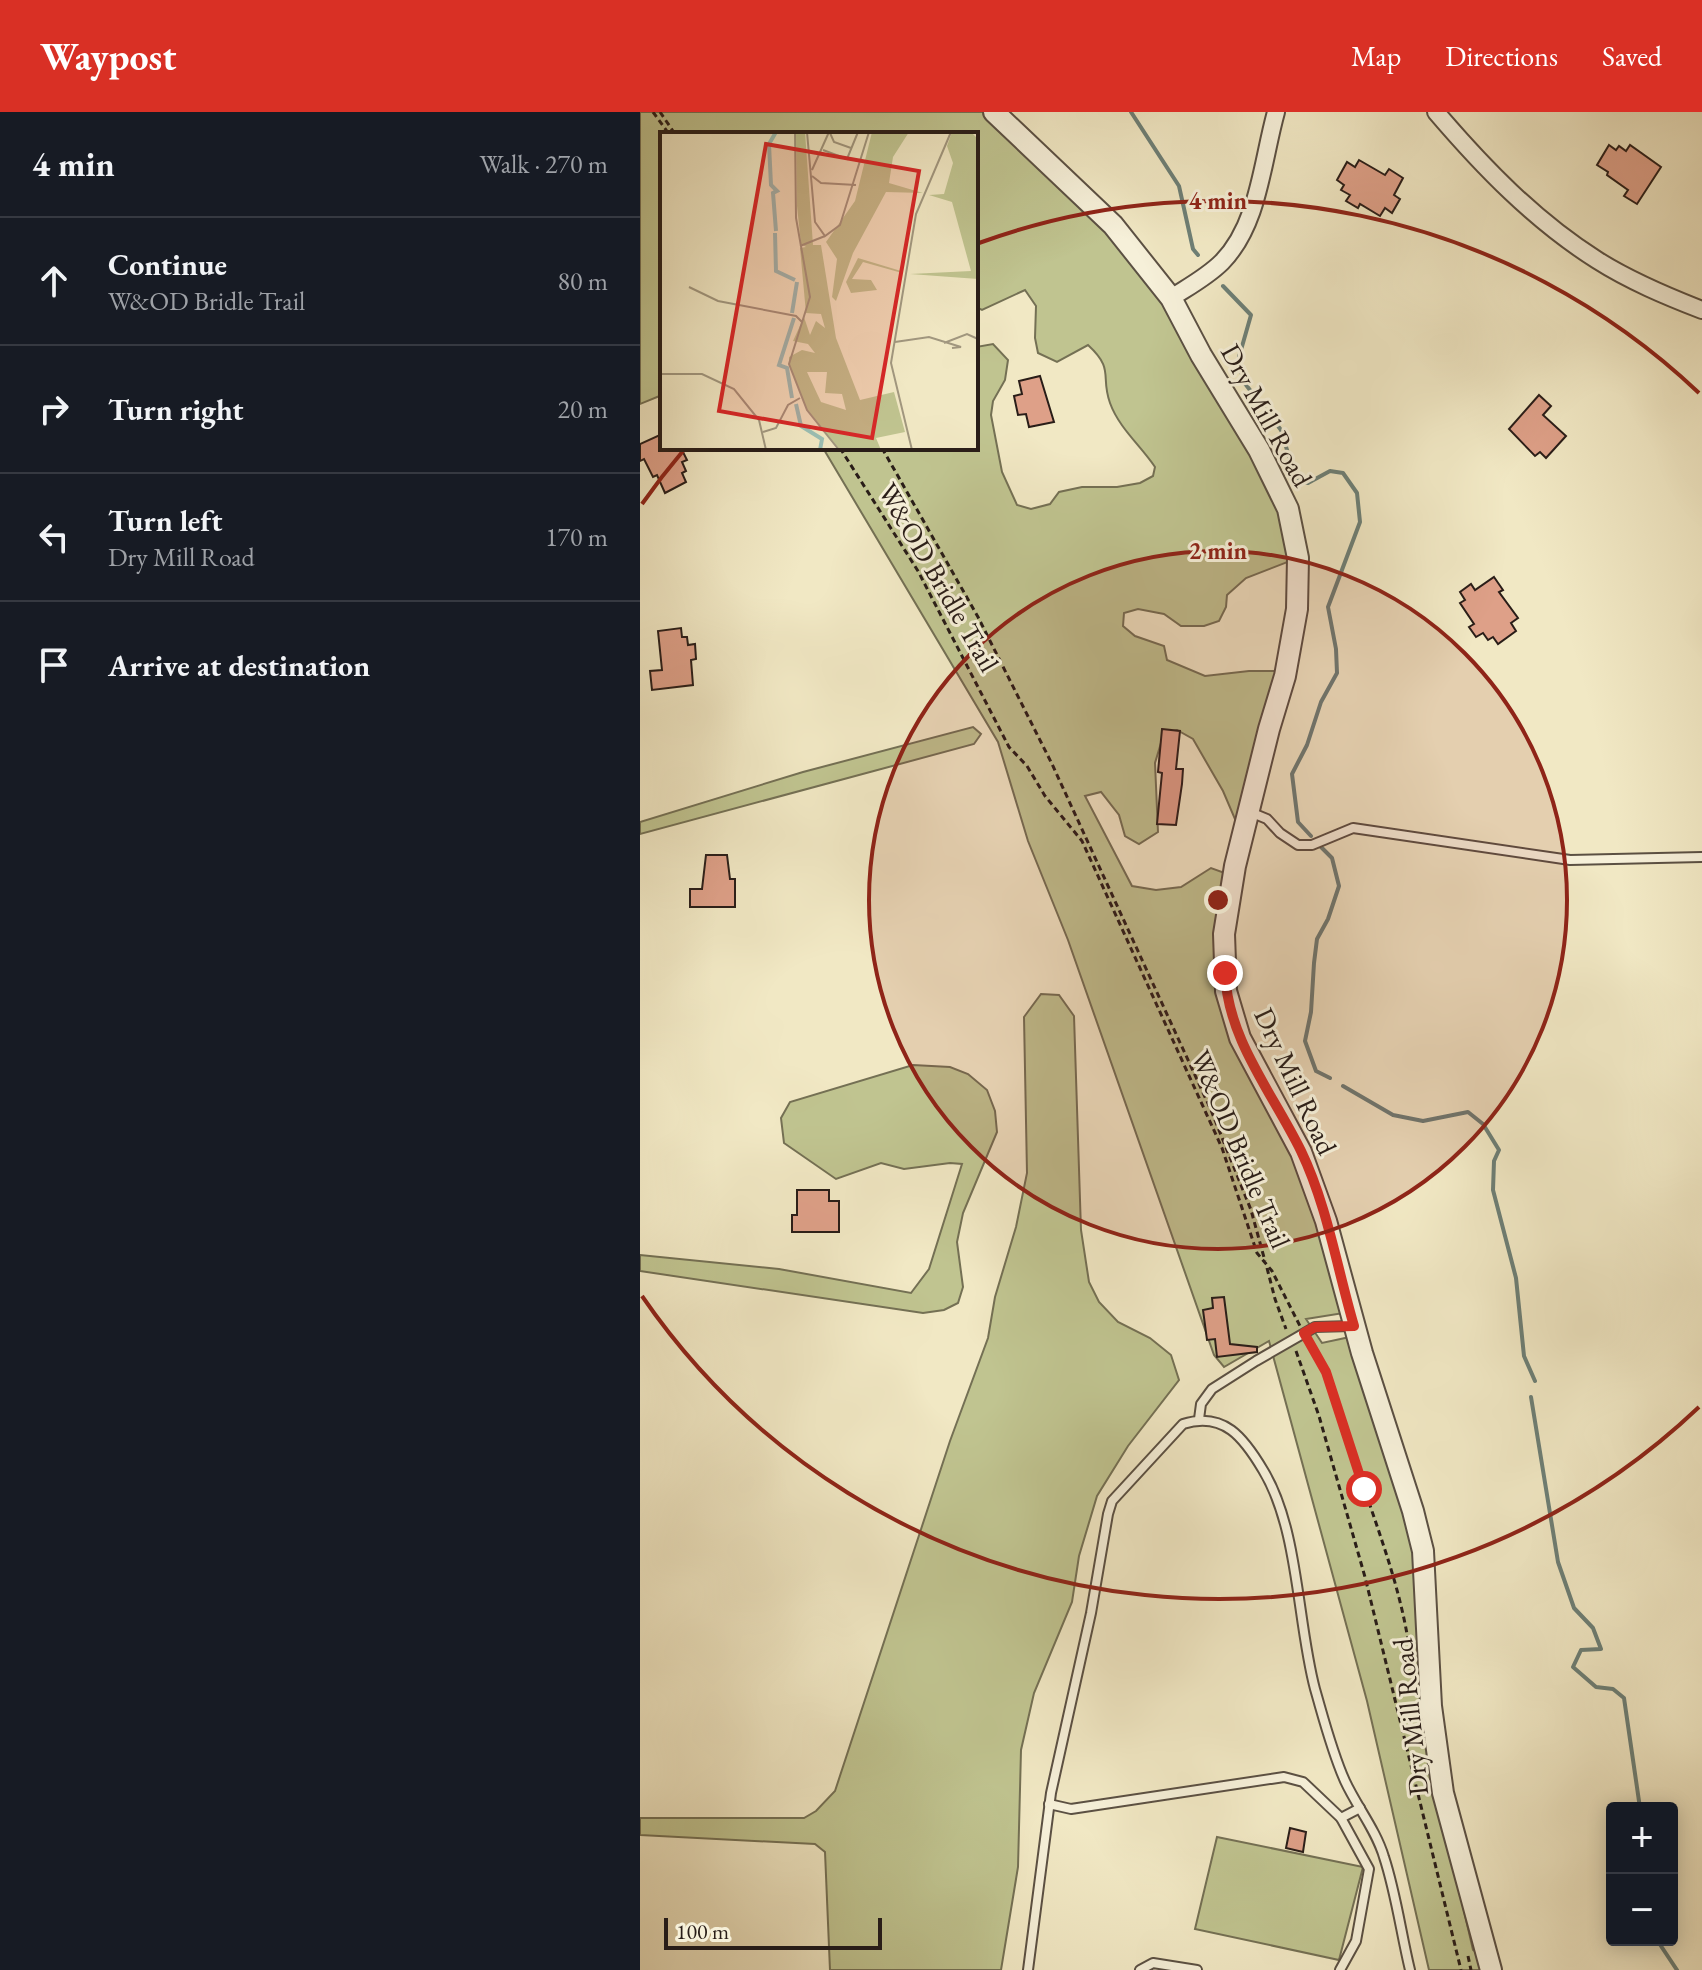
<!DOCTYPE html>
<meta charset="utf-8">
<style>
:root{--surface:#171b24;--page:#20242c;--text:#f1f3f6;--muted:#9ea1a6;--line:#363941;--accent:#d93025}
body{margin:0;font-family:"EB Garamond",serif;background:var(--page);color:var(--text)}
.controls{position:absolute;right:24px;bottom:24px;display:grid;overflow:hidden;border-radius:8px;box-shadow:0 4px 20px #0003}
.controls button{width:72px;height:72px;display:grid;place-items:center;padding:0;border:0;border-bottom:2px solid var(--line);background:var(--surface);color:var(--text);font:40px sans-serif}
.scale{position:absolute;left:24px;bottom:20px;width:218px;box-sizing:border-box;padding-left:8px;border:4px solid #291d18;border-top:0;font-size:22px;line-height:28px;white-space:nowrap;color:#291d18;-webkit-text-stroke:6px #f6f0d9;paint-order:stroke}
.stop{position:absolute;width:24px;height:24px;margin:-18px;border:6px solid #d93025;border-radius:50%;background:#fff}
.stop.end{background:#d93025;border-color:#fff;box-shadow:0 2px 8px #0008}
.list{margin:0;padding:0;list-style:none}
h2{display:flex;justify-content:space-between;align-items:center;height:104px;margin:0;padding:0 32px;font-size:34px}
h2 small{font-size:26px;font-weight:400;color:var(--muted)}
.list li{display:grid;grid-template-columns:52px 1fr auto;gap:24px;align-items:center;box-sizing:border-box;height:128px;padding:0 32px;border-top:2px solid var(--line)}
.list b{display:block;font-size:30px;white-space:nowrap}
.list p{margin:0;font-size:26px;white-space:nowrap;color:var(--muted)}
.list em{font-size:26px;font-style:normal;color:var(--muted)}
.icon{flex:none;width:44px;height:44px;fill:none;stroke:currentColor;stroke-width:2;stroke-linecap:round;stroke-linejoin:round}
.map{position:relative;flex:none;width:1062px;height:1858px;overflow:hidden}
header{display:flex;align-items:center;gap:48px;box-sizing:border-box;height:112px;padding:0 40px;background:var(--accent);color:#fff}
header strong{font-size:38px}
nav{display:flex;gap:44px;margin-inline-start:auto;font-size:28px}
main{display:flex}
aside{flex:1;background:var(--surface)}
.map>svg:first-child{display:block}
.green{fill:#c0c490;stroke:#747054;stroke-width:2}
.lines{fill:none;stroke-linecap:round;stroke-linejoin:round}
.stream{stroke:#6d7f76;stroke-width:4}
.building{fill:#dea088;stroke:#291d18;stroke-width:2}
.service-casing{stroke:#5b5043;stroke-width:12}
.minor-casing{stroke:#5b5043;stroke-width:20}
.tertiary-casing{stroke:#5b5043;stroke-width:24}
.path{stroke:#291d18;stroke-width:3;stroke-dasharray:6 4;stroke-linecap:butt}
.service{stroke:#f6f0d9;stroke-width:8}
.minor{stroke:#f6f0d9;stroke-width:16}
.tertiary{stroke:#f6f0d9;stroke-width:20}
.route{stroke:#d93025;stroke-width:10}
.ring{fill:none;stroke:#8f2418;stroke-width:4}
.labels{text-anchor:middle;stroke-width:6;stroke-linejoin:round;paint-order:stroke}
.street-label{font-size:28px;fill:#291d18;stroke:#f6f0d9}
.inset-river{fill:none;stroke:#9bc0b5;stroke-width:4}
.inset-road{fill:none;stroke:#a1977f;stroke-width:2}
.view{fill:#d62828;fill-opacity:0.15;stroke:#d62828;stroke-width:4}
.inset-edge{fill:none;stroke:#291d18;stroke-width:4}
.centre{fill:#8f2418;stroke:#f6f0d9;stroke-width:4}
.ring-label{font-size:24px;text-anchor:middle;font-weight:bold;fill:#8f2418;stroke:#f6f0d9;stroke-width:6;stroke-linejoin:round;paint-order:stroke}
</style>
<header>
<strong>Waypost</strong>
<nav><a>Map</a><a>Directions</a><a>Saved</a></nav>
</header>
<main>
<aside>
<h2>4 min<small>Walk · 270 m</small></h2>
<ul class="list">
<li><svg class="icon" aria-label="ahead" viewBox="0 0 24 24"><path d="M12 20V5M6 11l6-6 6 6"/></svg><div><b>Continue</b><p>W&amp;OD Bridle Trail</p></div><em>80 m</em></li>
<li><svg class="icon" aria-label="right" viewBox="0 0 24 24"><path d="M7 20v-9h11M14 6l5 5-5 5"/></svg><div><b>Turn right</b></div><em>20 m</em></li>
<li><svg class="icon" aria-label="left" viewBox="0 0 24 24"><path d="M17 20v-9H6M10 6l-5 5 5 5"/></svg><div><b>Turn left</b><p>Dry Mill Road</p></div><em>170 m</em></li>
<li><svg class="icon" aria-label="arrive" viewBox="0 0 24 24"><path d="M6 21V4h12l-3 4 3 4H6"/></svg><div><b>Arrive at destination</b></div></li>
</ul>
</aside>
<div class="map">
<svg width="1062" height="1858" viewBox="0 0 1062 1858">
<rect width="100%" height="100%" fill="#f1e8c4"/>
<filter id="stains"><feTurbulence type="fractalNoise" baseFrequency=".0025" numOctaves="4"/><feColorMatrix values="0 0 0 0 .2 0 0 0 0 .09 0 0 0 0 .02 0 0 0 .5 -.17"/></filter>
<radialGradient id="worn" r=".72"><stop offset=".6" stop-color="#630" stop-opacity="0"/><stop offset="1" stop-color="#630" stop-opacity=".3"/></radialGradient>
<!-- green -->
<g class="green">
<path d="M0,0h354l119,112 146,226 39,108 -52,20 -19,17 -1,12 -7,14 -15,5h-23l-17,-12 -26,-5 -14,4 -1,13 12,10 29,10 3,14 38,16 44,-5h37l-45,173 -6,-25 -12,-28 -30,-52 -16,-9 -13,3 -9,30 3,69 -19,12 -14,-8 -6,-21 -18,-23 -16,4 47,90 24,4 25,-3 30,-19 22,8 -7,110 75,166 49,160 -44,7 16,24 28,-6 57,175 14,75 6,164 46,199 9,6 4,14h-57l-62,-269 -98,-360 -45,26 -10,-12 -146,-415 -40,-99 -30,-99 -175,-294h153v-101l17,-3 15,16 -3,20 -12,21 -2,14 11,57 15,33 14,4 19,-5 9,-12 23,-5h35l23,-4 13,-7 2,-9c-14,-21 -36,-39 -45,-64 -10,-28 5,-33 -22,-58l-31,17 -19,-9 -3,-15 1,-32 -11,-16 -43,20 -6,-3v-173h-314v261l-22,9z"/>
<path d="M333,615l8,7 -7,10 -334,90v-12l163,-50z"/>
<path d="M401,882l18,1 15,21 7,214 8,52 10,20 19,20 32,16 21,17 8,25 -51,66 -31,50 -18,60 -7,46 -38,91 -13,57 -3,117 -17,103h-171l-5,-118 -10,-8 -175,-9v-17h164l12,-7 19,-20 115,-350 38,-103 7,-41 21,-70 11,-54 -3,-156z"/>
<path d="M273,953l37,2 18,7 19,16 8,21 2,21 -34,81 -6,29 6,45 -5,16 -14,7 -21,3 -283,-42v-16l139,14 132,24 18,-24 33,-105 -12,-1 -46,6 -23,-6 -45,16 -52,-36 -3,-25 9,-16z"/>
<path d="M577,1725l146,30 -24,93 -144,-31z"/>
</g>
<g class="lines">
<!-- stream -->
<g class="stream">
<path d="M491,0l48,74 14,63 5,6"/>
<path d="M583,174l28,29 -12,42 4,24 38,49 15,50 12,3 22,-12 13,2 14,20 3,29 -32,85 8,42 1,24 -16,29 -14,43 -15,29 6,48 13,14"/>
<path d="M681,735l11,11 7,28 -11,33 -11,20 -3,24 -3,49 -6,29 11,30 14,7"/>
<path d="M703,974l50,29 30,6 45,-9 15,12 16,26 -5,11 -1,29 23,88 8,78 11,25"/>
<path d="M891,1285l27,165 16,46 19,20 8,21 -20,1 -8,17 23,20 17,2 11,9 16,110"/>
<path d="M1017,1828l20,30"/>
</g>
</g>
<!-- building -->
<g class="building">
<path d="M969,33l7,5 3,-4 7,5 4,-6 31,22 -24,37 -13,-8 4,-6 -21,-15 1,-3 -11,-7z"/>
<path d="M719,48l26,15 4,-6 14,9 -9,17 6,4 -8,14 -7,-5 -5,8 -20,-12 -2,4 -12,-7 4,-6 -9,-5 3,-5 -7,-5 10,-18 8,5z"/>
<path d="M400,264l14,46 -25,5 -3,-13 -8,1 -4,-19 8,-2 -3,-13z"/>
<path d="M899,283l12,11 -8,9 23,21 -20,22 -6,-6 -5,4 -26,-27z"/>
<path d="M22,322v14h19l6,12 -5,2 4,9 -4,2 4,9 -21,11 -8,-18 -4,2 -9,-18 -4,2v-17z"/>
<path d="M854,465l9,13 -4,2 19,26 -7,5 5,8 -18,13 -5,-7 -5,3 -5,-7 -7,4 -7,-10 5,-3 -14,-21 5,-3 -5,-8 11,-8 4,6z"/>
<path d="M41,516l1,9h5l1,8 7,-1 1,15 -5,1 2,25 -41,5 -2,-19 12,-1 -4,-39z"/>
<path d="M522,617l18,2 -4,38h7l-1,15 -6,41 -19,-1 5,-51 -4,-1z"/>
<path d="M66,743h21l3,24h5v28h-45v-18h12z"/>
<path d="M157,1078h32v11h10v31h-47v-17h5z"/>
<path d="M584,1185l6,47 27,3v5l-40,5 -2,-18 -8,1 -4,-30 10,-2 -1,-10z"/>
<path d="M650,1716l16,4 -3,20 -17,-4z"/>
</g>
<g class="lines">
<defs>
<g id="service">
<path d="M610,700l17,7 13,14 18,12h14l41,-17 217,32 132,-3"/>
<path d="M559,1307l2,-15 11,-15 44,-28 59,-34 37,-1"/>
<path d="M409,1692l22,5 213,-32 19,5 38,36 19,-10"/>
<path d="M388,1858l23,-177 40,-180 17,-99 4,-13 71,-77c41,-13 61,14 80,46 36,59 34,152 52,219 9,31 17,63 30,92 12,26 31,49 39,76 12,36 17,76 26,113"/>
<path d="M500,1858l13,-7 44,7"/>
<path d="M700,1858l16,-29 13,-72 -28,-51"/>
</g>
<g id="minor">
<path d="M796,0c47,55 99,109 161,148 33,21 69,36 105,50"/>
<path d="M531,186c17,-11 36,-21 51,-36 37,-38 40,-100 54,-150"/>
</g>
<path id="tertiary" d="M354,0l119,113 58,73 30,57 58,95 29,59 10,49 -1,51 -12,67 -16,53 -34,137 -11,68 2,57 14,47 61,114 25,69 36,132 51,158 10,40 8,155 12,87 48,177"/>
</defs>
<!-- service casing -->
<use href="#service" class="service-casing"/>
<!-- minor casing -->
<use href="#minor" class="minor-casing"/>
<!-- tertiary casing -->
<use href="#tertiary" class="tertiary-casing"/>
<!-- path -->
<g class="path">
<path d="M13,0l16,22"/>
<path d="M20,0l15,22"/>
<path d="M200,336l78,123 91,176 18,19 18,30 37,45 140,307 35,105 15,18 28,55"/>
<path d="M242,336l96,169 74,147 159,346 40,100 14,51"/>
<path d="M627,1156l8,31 11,30"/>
<path d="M670,1231c24,34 31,75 44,114 20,64 45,123 55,189"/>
<path d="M656,1239l23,65 46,161 96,393"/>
<path d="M828,1844l3,14"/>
</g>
<!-- service -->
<use href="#service" class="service"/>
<!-- minor -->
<use href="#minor" class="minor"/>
<!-- tertiary -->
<use href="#tertiary" class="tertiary"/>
</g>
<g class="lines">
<!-- route -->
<path class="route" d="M585,861c3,67 47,119 76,178 26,54 36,117 53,175l-39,1 -11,6 22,39 38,117"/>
</g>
<!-- distance rings -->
<circle cx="578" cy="788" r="349" fill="#8f2418" fill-opacity=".12"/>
<g class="ring">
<circle cx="578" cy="788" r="349"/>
<path d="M1059 1295A699 699 0 0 1 2 1184M2 392A699 699 0 0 1 43 339M339 131A699 699 0 0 1 1059 281"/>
</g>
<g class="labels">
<!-- street labels -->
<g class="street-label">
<text transform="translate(627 303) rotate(61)" y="10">Dry Mill Road</text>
<text transform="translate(299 465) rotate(60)" y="10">W&amp;OD Bridle Trail</text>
<text transform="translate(656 969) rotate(65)" y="10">Dry Mill Road</text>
<text transform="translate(601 1037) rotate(67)" y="10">W&amp;OD Bridle Trail</text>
<text transform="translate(770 1605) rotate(-96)" y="10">Dry Mill Road</text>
</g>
</g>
<!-- overview -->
<g transform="translate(20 20)">
<rect width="318" height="318" fill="#f1e8c4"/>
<path d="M136,0h9l8,113h8l15,93 24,62 34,-8 11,40 -29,6 5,12h-42l-32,-40 -18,-46v-7l13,-7 13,3 -7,-9 -15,-3 11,-24 6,18 6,-14 9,7 -4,-14 -15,-1 -6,-65 6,-1 -5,-3 -4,-38zM147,240h20l-2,21 17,1 4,16 -25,-8zM212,0h37l-16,25 -4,26 34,10 -37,-1 -33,61 -17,48 -4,-4 5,-38 -11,-17 29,-41zM292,0h19l7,7v140l-68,-5 61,-3 -19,-69 -23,-7 15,-1 9,-31 -6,-17zM198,126l43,13 1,2 -39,-11 -11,17 19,1 6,10 -26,3 -5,-11z" fill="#c0c490" fill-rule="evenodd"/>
<path class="inset-river" d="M116,0l-7,12 2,41 6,6 -4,2 3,38M115,101l1,38 19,9M132,181l5,-31M132,266l-5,-30 -8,-3 15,-47M136,272l5,22 21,13 -2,11"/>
<path class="inset-road" d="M135,0l1,86 14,79 -21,67 18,46 32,40M147,0l8,90 10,14 15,-11 29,-93M170,1l4,9 17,6M163,18l24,9 11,-27M152,38l17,-38M152,44l9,7 35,2M140,114l25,-10M29,155l29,14 78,15 6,6M235,210l34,-5 32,10 -9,1M284,211l23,-9 11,5M0,242h42l32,15 25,31 7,30M103,300l13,-4 12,-23 12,-7M252,318l-21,-87 25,-149 35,-82"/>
<path class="view" d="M106,12l153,27 -47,267 -153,-27z"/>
<rect width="318" height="318" class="inset-edge"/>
</g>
<circle cx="578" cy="788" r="12" class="centre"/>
<g class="ring-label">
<text x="578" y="97">4 min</text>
<text x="578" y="447">2 min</text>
</g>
<rect width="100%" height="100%" filter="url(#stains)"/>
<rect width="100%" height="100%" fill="url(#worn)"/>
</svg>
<div class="controls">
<button>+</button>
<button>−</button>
</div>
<div class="scale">100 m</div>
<div class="stop" style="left:724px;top:1377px"></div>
<div class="stop end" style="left:585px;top:861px"></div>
</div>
</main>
